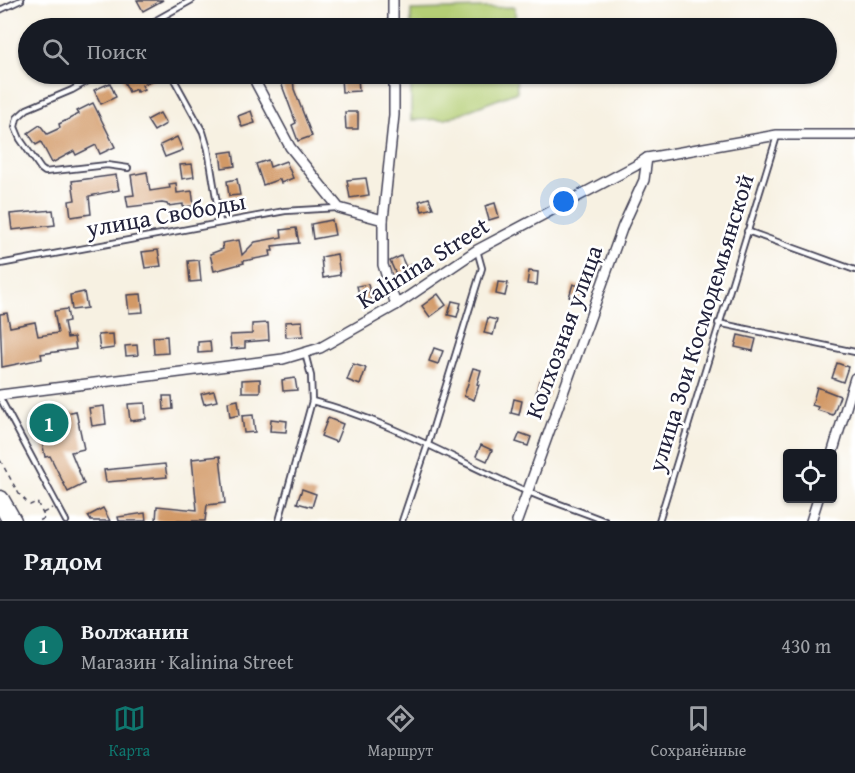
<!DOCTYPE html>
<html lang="ru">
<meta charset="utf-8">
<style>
:root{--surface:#171b24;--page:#242831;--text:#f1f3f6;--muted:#9ea1a6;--line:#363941;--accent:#0f766e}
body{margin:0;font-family:"Gentium Book Plus",serif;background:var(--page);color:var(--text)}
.controls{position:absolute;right:18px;bottom:18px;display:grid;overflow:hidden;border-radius:6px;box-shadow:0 2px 4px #0004}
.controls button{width:54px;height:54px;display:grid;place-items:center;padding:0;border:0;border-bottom:2px solid var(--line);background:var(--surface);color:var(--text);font:30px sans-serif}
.you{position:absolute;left:564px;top:202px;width:21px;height:21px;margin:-15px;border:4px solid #fff;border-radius:50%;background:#1a73e8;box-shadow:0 0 0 9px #1a73e833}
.badge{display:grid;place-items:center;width:39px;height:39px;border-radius:50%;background:var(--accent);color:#fff;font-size:20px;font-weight:700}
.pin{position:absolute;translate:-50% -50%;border:3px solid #fff;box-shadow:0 2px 6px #0006}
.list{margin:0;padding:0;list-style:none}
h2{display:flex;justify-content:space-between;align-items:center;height:78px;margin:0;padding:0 24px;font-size:26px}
h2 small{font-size:20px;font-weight:400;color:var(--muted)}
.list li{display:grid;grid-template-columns:39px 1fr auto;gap:18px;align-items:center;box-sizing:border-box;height:90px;padding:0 24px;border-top:2px solid var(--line)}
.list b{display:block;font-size:22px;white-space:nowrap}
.list p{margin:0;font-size:20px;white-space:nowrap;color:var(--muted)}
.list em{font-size:20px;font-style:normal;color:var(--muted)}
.icon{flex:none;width:33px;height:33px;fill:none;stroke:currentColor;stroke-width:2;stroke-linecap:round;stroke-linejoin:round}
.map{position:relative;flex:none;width:855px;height:521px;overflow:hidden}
.search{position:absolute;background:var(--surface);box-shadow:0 2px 4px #0004;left:18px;right:18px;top:18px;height:66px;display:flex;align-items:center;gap:15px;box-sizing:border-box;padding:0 21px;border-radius:33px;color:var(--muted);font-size:22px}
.sheet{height:168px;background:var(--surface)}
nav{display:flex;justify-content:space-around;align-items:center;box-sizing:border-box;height:84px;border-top:2px solid var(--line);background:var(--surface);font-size:16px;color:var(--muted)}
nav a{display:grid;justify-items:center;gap:3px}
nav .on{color:var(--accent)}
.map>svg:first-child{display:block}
.green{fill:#b4ce74;stroke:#6b7858;stroke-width:1.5}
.building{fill:#d29966}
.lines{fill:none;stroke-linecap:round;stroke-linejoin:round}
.lane-casing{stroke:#424154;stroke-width:8}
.street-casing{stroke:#424154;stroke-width:12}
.highway-casing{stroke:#424154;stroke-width:21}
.path{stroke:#424154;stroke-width:1.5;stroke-dasharray:4.5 4.5;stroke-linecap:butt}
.lane{stroke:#fff;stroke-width:4.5}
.street{stroke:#fff;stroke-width:9}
.highway{stroke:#fff;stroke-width:18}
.labels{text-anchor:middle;stroke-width:5;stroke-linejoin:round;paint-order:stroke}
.street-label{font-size:24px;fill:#22223b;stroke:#fff}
</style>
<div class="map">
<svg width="855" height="521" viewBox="0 0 855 521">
<rect width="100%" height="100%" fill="#fff"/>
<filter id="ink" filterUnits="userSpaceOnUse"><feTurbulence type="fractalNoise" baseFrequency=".0167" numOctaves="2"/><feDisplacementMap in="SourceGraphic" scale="12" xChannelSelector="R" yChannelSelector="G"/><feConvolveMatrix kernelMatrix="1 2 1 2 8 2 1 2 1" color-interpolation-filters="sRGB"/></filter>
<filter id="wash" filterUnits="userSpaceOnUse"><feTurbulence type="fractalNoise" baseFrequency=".008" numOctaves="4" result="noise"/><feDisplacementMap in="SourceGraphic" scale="24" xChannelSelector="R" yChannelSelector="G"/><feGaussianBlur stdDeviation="1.35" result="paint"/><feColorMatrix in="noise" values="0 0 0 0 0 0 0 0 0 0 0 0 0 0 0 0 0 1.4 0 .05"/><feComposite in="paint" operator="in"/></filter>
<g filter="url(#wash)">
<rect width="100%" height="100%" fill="#f7f1e2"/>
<!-- green -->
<g class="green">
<path d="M515,7l1,21h-105v-18z"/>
<path d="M411,74h105l1,18 -71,27 -35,1z"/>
</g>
<g id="blocks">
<!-- building -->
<g class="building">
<path d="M137,0h26l-20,11z"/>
<path d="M129,74h37l-24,11 2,4 -7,3 -1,-3 -7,3 -7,-15z"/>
<path d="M293,77l1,12 18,47 -14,5 -6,-16 4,-2 -16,-43z"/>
<path d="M358,77l1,14 -17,1 -1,-14z"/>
<path d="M110,83l6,14 -15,7 -7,-14z"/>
<path d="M93,103l22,44 -15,7 -4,-9 -20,10 -2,-4 -22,12 -11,-21 -5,3 -8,-12 12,-8 7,9 13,-6 -1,-4 20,-10 -2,-3z"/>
<path d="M251,111l4,12 -13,4 -4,-11z"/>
<path d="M345,112h13v17h-12z"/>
<path d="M160,113l6,11 -12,7 -7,-11z"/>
<path d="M177,137l6,13 -18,7 -5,-12z"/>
<path d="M233,151l2,15 -13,2 -2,-15z"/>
<path d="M268,160l2,7 16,-6 7,17 -12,5 -1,-4 -17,6 -7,-21z"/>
<path d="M192,164l2,13 -12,2 -2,-14z"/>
<path d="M147,172l3,19 20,-3 -1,-4 7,-1 1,10 15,-2 2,15 -11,1v-3l-15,2 -1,-2 -5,-1 -34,4 -2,-11 8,-1 -3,-20z"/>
<path d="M116,175l3,15 -30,6 2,18 -20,3 -2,-16 6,-1 -3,-19z"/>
<path d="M366,178l3,17 -19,3 -3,-18z"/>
<path d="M237,179l3,16 -11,1 -2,-15z"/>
<path d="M429,198l4,10 -11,3 -3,-10z"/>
<path d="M495,203l4,14 -10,3 -4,-14z"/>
<path d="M53,210l2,15 -43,5 -2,-16z"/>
<path d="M332,220l3,15 -22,4 -2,-15z"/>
<path d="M296,228l3,15 -27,3 1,5h-3l1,5 -28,5 1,2 -30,8 -4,-17 13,-5 -1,-6 17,-3 3,15 13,-13 27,-5 -1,-7z"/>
<path d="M158,250l3,16 -16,2 -3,-16z"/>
<path d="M337,254l3,21 -17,3 -2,-21z"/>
<path d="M401,256l5,11 7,-3 4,9 -18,8 -9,-20z"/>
<path d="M199,260l2,21 -11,1 -2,-21z"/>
<path d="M529,271l9,1 -1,13 -10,-1z"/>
<path d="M498,282l10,1 -3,13 -9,-2z"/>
<path d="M368,284l3,16 -10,2 -4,-16z"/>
<path d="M573,284l11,4 -4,12 -11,-3z"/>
<path d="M84,292l3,16 -15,2 -2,-15z"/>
<path d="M141,294l2,18 -14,1 -2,-18z"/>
<path d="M438,294l8,11 -16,12 -8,-11z"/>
<path d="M452,301l9,2 -4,14 -9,-2z"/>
<path d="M67,309l2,12 -5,1 3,16 7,-1 2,12 -35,5 1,5 -40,8 -2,-53 7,-1 3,14 25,-5 3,14 20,-3 -4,-22z"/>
<path d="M488,318l9,2 -4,15 -9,-2z"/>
<path d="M302,321l1,15 -17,1 -1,-15z"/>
<path d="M268,323l1,17 -24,2v6l-14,1 -1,-14 22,-1v-10z"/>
<path d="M113,334l1,14 -14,2 -2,-15z"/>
<path d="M738,335l18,4 -3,12 -18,-4z"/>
<path d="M167,336l1,17 -14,1 -1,-17z"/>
<path d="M210,341l1,11 -13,1v-11z"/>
<path d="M137,345l1,10 -12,1 -1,-10z"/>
<path d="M434,348l9,3 -5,13 -9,-3z"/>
<path d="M837,363l11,4 -5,15 -11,-4z"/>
<path d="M353,364l13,4 -6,17 -13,-5z"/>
<path d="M473,368l8,2 -4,14 2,1 -5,15 -10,-4z"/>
<path d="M295,378l2,12 -14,1 -1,-11z"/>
<path d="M260,379v13h-18v-12z"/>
<path d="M539,381l12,3 -3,13 -12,-3z"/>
<path d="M817,387l23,9 -7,19 -16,-5 1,-3 -6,-2z"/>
<path d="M214,391l3,10 -13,3 -3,-10z"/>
<path d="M163,396h9l1,13 -9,1z"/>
<path d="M514,399l8,2 -3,14 -8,-2z"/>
<path d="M238,400l2,15 -10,2 -2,-15z"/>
<path d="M145,403l1,16 -16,2 -2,-17z"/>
<path d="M104,406l2,18 -14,2 -3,-18z"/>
<path d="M76,411l8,38 -13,3 13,32 -16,8 -18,-36 -5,1 -7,-38z"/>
<path d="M253,415l2,17 -11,1 -2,-17z"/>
<path d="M328,418l15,6 -7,18 -15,-6z"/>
<path d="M271,419l16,2 -1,11 -16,-1z"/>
<path d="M520,433l11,4 -3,9 -12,-4z"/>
<path d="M481,445l11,5 -5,11 -11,-5z"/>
<path d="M220,456l5,47 -18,2 -2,16h-49l1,-15 40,4 -5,-51z"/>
<path d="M165,464l2,13 -61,5 -2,-12z"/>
<path d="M302,489l14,5 -4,13 -15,-4z"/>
<path d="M103,508l7,13h-19l-3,-5z"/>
<path d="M145,513l1,8h-27l-1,-4z"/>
</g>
</g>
</g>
<g filter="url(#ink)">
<use href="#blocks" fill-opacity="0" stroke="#424154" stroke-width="1.5"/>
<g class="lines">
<defs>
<g id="lane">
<path d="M0,10l21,-10"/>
<path d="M149,28l9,-9 34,-19"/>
<path d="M100,74l-28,16 -45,19 -10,9 -2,9 5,12 21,30 4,3 62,-7 21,3"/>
<path d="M171,74l32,58 5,17 12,73"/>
<path d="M747,231l108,39"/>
<path d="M0,264l285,-53 52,-3"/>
<path d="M718,323l137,29"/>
<path d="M0,398l66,123"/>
<path d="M312,401c77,19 144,60 216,91 25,10 52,19 77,29"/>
<path d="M279,521l33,-120 -1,-25 -6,-23"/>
<path d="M402,521l26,-77 54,-176 -5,-18"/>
<path d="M659,521l118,-385"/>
</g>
<g id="street">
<path d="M393,0v28"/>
<path d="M394,74v41l-11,105v45l13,40"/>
<path d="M256,83l34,64 49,61 44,12"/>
<path d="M0,395l283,-36 37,-11 76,-43 81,-55 158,-84 12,-8 130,-23h78"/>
<path d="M832,454l23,-76"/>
<path d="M517,521l106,-295 21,-46 3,-22"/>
<path d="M811,521l7,-22"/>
</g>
<path id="highway" d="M0,500l12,21"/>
</defs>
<!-- lane casing -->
<use href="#lane" class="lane-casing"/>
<!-- street casing -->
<use href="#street" class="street-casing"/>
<!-- highway casing -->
<use href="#highway" class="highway-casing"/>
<!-- path -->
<g class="path">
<path d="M0,460l19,34 11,11 7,-3 8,16 -6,3"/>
<path d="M43,513l9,-5"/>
</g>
<!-- lane -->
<use href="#lane" class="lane"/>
<!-- street -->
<use href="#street" class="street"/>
<!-- highway -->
<use href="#highway" class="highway"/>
</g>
</g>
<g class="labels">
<!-- street labels -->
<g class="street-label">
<text transform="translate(166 215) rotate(-10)" y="8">улица Свободы</text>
<text transform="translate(423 263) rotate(-32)" y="8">Kalinina Street</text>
<text transform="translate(701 323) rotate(-73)" y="8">улица Зои Космодемьянской</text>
<text transform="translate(564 332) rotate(-70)" y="8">Колхозная улица</text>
</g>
</g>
</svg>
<div class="controls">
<button><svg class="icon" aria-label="locate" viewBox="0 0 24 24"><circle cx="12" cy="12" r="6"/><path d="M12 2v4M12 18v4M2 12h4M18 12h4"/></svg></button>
</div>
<div class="you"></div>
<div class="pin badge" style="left:49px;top:423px">1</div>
<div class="search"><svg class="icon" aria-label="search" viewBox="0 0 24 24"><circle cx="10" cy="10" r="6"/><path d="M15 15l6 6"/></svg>Поиск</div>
</div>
<section class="sheet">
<h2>Рядом<small></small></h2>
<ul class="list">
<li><span class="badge">1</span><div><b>Волжанин</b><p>Магазин · Kalinina Street</p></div><em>430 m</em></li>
</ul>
</section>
<nav>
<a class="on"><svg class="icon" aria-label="map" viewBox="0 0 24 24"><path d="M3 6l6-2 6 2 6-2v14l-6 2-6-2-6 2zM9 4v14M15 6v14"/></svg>Карта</a>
<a><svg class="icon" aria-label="directions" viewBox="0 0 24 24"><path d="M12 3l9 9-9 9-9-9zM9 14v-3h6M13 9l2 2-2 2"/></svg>Маршрут</a>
<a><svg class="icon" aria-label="saved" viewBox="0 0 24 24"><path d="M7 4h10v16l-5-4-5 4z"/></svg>Сохранённые</a>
</nav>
